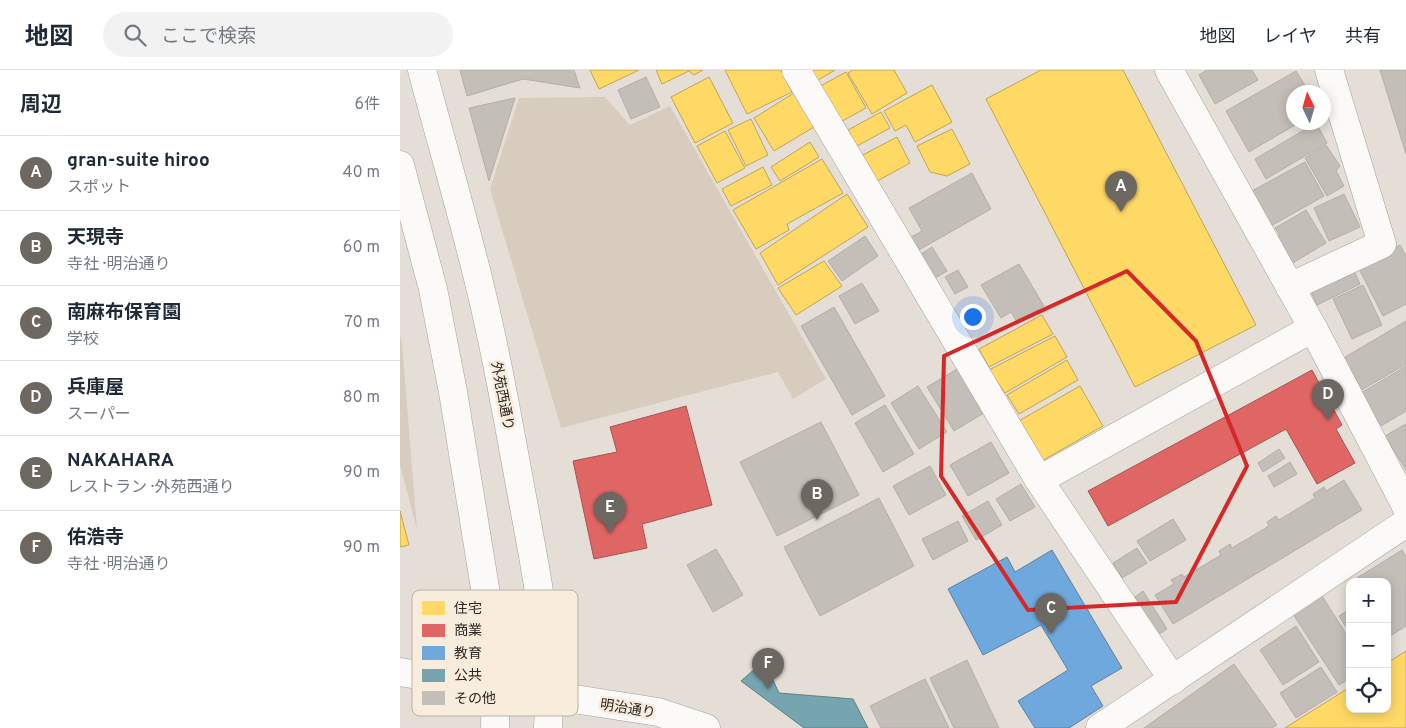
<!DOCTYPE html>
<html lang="ja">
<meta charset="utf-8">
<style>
:root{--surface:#fff;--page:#f2f2f3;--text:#1f2937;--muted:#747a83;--line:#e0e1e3;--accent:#6d6761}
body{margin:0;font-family:Overpass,"Noto Sans JP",sans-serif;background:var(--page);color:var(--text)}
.controls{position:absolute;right:15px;bottom:15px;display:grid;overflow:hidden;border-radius:10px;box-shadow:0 2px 12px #0003}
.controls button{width:45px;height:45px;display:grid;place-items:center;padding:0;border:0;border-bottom:1px solid var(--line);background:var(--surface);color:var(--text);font:25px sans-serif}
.compass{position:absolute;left:886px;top:15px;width:45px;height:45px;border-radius:50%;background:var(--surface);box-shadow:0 2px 12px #0003;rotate:355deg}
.you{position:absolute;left:572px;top:246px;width:18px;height:18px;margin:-12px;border:4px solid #fff;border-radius:50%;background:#1a73e8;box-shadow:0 0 0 8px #1a73e833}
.badge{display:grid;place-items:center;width:32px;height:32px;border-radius:50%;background:var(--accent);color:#fff;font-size:16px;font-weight:700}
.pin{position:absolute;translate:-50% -41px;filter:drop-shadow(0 1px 2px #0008)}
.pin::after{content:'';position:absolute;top:26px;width:18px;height:15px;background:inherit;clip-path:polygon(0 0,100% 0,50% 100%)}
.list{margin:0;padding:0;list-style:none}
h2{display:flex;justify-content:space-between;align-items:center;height:65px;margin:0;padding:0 20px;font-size:21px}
h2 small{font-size:16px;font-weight:400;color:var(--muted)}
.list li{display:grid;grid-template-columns:32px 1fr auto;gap:15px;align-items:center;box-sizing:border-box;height:75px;padding:0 20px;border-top:1px solid var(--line)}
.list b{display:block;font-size:19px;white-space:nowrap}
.list p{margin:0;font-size:16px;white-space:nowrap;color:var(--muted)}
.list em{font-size:16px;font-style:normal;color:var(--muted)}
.icon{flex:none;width:28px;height:28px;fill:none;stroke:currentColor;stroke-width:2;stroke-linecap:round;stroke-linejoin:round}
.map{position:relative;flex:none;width:1006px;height:658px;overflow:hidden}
header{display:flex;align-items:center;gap:30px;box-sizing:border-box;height:70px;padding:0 25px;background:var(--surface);border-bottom:1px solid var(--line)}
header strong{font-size:24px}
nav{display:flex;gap:28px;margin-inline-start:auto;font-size:18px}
.search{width:350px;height:45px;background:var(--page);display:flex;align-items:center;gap:12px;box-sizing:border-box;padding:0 18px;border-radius:28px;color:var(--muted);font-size:19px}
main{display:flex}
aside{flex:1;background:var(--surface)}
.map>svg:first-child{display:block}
.green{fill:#d8ccbf}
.homes{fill:#ffd966;stroke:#c0a452}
.shops{fill:#e06666;stroke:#aa5352}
.schools{fill:#6fa8dc;stroke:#5b81a4}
.public{fill:#76a5af;stroke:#607f85}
.building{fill:#c3beb7;stroke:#b3aea7}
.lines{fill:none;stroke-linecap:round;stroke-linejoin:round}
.street-casing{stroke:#a6a09b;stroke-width:29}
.secondary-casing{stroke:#a6a09b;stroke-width:29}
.street{stroke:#fbfaf9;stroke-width:28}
.secondary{stroke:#fbfaf9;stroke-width:28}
.marked{fill:none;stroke:#d62828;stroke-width:4;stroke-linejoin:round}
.labels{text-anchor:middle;stroke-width:5;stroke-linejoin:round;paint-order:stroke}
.street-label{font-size:14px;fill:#2c2722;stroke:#f8ecdd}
.key{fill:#f8ecdd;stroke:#bbb1a5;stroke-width:1}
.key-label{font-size:14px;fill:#2c2722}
</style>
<header>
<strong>地図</strong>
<div class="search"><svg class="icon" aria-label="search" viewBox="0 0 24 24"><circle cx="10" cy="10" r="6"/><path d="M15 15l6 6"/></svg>ここで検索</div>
<nav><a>地図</a><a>レイヤ</a><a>共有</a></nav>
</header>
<main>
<aside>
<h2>周辺<small>6件</small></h2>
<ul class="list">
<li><span class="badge">A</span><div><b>gran-suite hiroo</b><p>スポット</p></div><em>40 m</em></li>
<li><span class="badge">B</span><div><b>天現寺</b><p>寺社 · 明治通り</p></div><em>60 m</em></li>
<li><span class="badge">C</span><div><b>南麻布保育園</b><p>学校</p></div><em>70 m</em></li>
<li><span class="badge">D</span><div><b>兵庫屋</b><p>スーパー</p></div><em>80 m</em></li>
<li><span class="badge">E</span><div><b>NAKAHARA</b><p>レストラン · 外苑西通り</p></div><em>90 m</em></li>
<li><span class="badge">F</span><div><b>佑浩寺</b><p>寺社 · 明治通り</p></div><em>90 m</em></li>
</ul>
</aside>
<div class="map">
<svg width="1006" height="658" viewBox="0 0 1006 658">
<rect width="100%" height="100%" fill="#e5ded6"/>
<!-- green -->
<g class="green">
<path d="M205,27l25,28 40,-19 156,273 -33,20 -15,-27 -217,56 -71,-239 29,-91z"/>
<path d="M0,264l2,9 15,186 -17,-64z"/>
</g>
<!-- homes -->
<g class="homes">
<path d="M190,0h49l-40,19z"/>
<path d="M256,0h47l-9,5 -5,-4 -27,13z"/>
<path d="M325,0h56l11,22 -45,22z"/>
<path d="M406,0h29l-22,13z"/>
<path d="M453,0h41l13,23 -35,21 -24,-41z"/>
<path d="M641,0h82l133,255 -121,62 -149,-288z"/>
<path d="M446,2l20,36 -31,17 -20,-36z"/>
<path d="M309,7l24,46 -38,20 -24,-46z"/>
<path d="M532,15l20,37 -37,20 -9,-17 -11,6 -11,-20z"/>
<path d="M394,23l20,34 -40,24 -20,-33z"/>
<path d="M481,42l9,16 -33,18 -9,-16z"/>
<path d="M351,49l17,36 -22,11 -18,-36z"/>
<path d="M552,59l18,35 -23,12 -17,-4 -13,-26z"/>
<path d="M325,61l20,37 -28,15 -20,-37z"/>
<path d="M497,67l13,26 -40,22 -13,-27z"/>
<path d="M410,72l9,15 -39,24 -9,-14z"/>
<path d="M422,89l21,34 -56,31 2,6 -33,19 -23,-39z"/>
<path d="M363,97l9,18 -41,21 -9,-17z"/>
<path d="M447,124l21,33 -90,58 -18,-32z"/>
<path d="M424,191l18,25 -46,29 -18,-27z"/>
<path d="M642,245l11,19 -64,33 -10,-18z"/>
<path d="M655,266l12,21 -62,36 -16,-23z"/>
<path d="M667,290l11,20 -59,34 -12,-19z"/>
<path d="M680,316l23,40 -63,36 -23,-40z"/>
<path d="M0,441l9,34 -9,2z"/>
<path d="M1006,581v77h-121l65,-41v22h37v-46z"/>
</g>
<!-- shops -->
<g class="shops">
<path d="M912,300l30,55 -6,4 19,34 -38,21 -31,-55 -178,97 -20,-35z"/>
<path d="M286,336l26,99 -70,19 5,24 -53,11 -21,-98 44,-9 -7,-25z"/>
</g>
<!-- schools -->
<path class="schools" d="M652,480l70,118 -31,18 12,20 -34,22h-34l-17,-27 50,-31 -27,-45 -58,30 -35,-66 59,-32 8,15z"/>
<!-- public -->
<path class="public" d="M364,591l15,32 74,6 15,29h-64l-63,-47z"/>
<!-- building -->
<g class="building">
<path d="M60,0h114l6,18 -57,-9 -56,17z"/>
<path d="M807,0h45l6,10 -43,24 -16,-29z"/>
<path d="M980,0h26v84z"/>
<path d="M896,1l13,21h-15v30h6l-51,30 -23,-41z"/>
<path d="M246,7l14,30 -29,12 -13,-29z"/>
<path d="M115,28l-26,83 -20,-73z"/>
<path d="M916,53l11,20 -61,36 -11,-20z"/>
<path d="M926,75l14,21 -4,5 8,15 -17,10 -22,-38z"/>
<path d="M905,92l19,34 -55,31 -19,-35z"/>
<path d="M572,103l19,36 -74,42 -8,-13 13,-7 -13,-23z"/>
<path d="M944,124l16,33 -31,14 -15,-33z"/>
<path d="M906,140l20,33 -35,21 -16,-26 5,-3 -5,-7z"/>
<path d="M465,166l13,20 -36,25 -14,-20z"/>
<path d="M1000,175l6,11v48l-23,12 -25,-49z"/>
<path d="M532,177l15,24 -17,10 -15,-23z"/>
<path d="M619,194l25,42 -27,16 -6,-10 -10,6 -20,-33z"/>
<path d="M951,194l9,20 -43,21 -9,-20z"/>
<path d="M558,200l10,17 -13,7 -10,-17z"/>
<path d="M462,213l17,28 -24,13 -16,-28z"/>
<path d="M963,215l19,40 -30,14 -19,-40z"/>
<path d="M434,237l51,89 -33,19 -51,-89z"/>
<path d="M1006,251v43l-46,27 -18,-32z"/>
<path d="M562,296l27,44 -35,21 -27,-44z"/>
<path d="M1006,296v45l-25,15 -20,-33z"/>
<path d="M518,316l29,46 -28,17 -28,-46z"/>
<path d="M485,335l29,49 -31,18 -28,-49z"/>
<path d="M421,352l38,73 -82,41 -37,-74z"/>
<path d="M1006,354v46l-21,-34z"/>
<path d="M591,372l18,31 -41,23 -18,-31z"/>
<path d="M879,379l6,9 -22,14 -5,-9z"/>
<path d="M890,392l7,12 -23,13 -6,-11z"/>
<path d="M530,396l16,29 -37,20 -16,-29z"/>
<path d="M944,410l18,30 -189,114 -18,-29 19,-11 -3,-4 11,-6 2,3 37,-22 -2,-4 11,-7 2,4 37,-22 -2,-4 9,-6 3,4 36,-22 -2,-4 11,-7 2,4z"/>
<path d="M621,414l14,23 -25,14 -14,-22z"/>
<path d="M479,428l35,68 -94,50 -36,-69z"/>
<path d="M588,431l14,24 -26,15 -14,-24z"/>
<path d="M773,449l13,21 -36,21 -13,-20z"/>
<path d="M558,451l10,20 -35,19 -11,-21z"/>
<path d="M737,478l10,15 -25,15 -9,-15z"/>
<path d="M316,479l27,46 -30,17 -26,-47z"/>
<path d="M1002,480l4,7v69l-19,12v-56h-26l-4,-4z"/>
<path d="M743,521l24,38 -9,6 -23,-38z"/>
<path d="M922,526l28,44v38l-11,7 -46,-71z"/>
<path d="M950,539v24l-11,-17z"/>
<path d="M896,556l23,36 -36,23 -23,-35z"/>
<path d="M567,590l32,68h-45l-24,-50z"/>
<path d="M834,594l43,61 -5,3h-128z"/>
<path d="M921,597l16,25 -41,26 -16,-25z"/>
<path d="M525,609l24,49h-68l-11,-22z"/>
</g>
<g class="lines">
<defs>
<g id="street">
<path d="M396,0l243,410 134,200"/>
<path d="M769,0l144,258 93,178"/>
<path d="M890,217l92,-43 -53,-174"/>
<path d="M639,410l274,-152"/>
<path d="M700,658l306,-205"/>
</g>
<g id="secondary">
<path d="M22,0c18,67 37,133 54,200 19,75 32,151 46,226 14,77 31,154 26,232"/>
<path d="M0,95l33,124 20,103 41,251 2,44 -1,41"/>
<path d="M0,602l258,40 48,16"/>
</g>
</defs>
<!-- street casing -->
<use href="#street" class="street-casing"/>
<!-- secondary casing -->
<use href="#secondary" class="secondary-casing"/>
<!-- street -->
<use href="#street" class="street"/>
<!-- secondary -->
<use href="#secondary" class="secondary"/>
</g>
<!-- marked area -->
<path class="marked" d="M727,201l69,70 51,125 -71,136 -148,8 -87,-134 3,-120z"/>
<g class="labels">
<!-- street labels -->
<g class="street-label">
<text transform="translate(103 326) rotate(79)" y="5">外苑西通り</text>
<text transform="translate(228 638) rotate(9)" y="5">明治通り</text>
</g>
</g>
<!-- legend -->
<rect x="12" y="520" width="166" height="126" rx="8" class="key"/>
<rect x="22" y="531" width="23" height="14" fill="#ffd966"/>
<rect x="22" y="554" width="23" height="13" fill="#e06666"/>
<rect x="22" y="576" width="23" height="14" fill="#6fa8dc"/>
<rect x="22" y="599" width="23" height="13" fill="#76a5af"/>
<rect x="22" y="621" width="23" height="14" fill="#c3beb7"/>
<g class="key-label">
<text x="54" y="543">住宅</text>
<text x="54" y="565">商業</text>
<text x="54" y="588">教育</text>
<text x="54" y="610">公共</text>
<text x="54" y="633">その他</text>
</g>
</svg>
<div class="controls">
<button>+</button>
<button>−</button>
<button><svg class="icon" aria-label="locate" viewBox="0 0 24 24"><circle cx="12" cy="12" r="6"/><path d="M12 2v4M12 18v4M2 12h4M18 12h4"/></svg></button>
</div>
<svg class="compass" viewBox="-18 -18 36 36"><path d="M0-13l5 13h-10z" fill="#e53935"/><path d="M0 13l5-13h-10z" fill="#747a83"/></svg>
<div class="you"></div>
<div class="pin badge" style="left:721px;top:142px">A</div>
<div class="pin badge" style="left:417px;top:450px">B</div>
<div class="pin badge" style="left:651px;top:564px">C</div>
<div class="pin badge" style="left:928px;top:350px">D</div>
<div class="pin badge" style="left:210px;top:463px">E</div>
<div class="pin badge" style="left:368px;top:619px">F</div>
</div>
</main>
